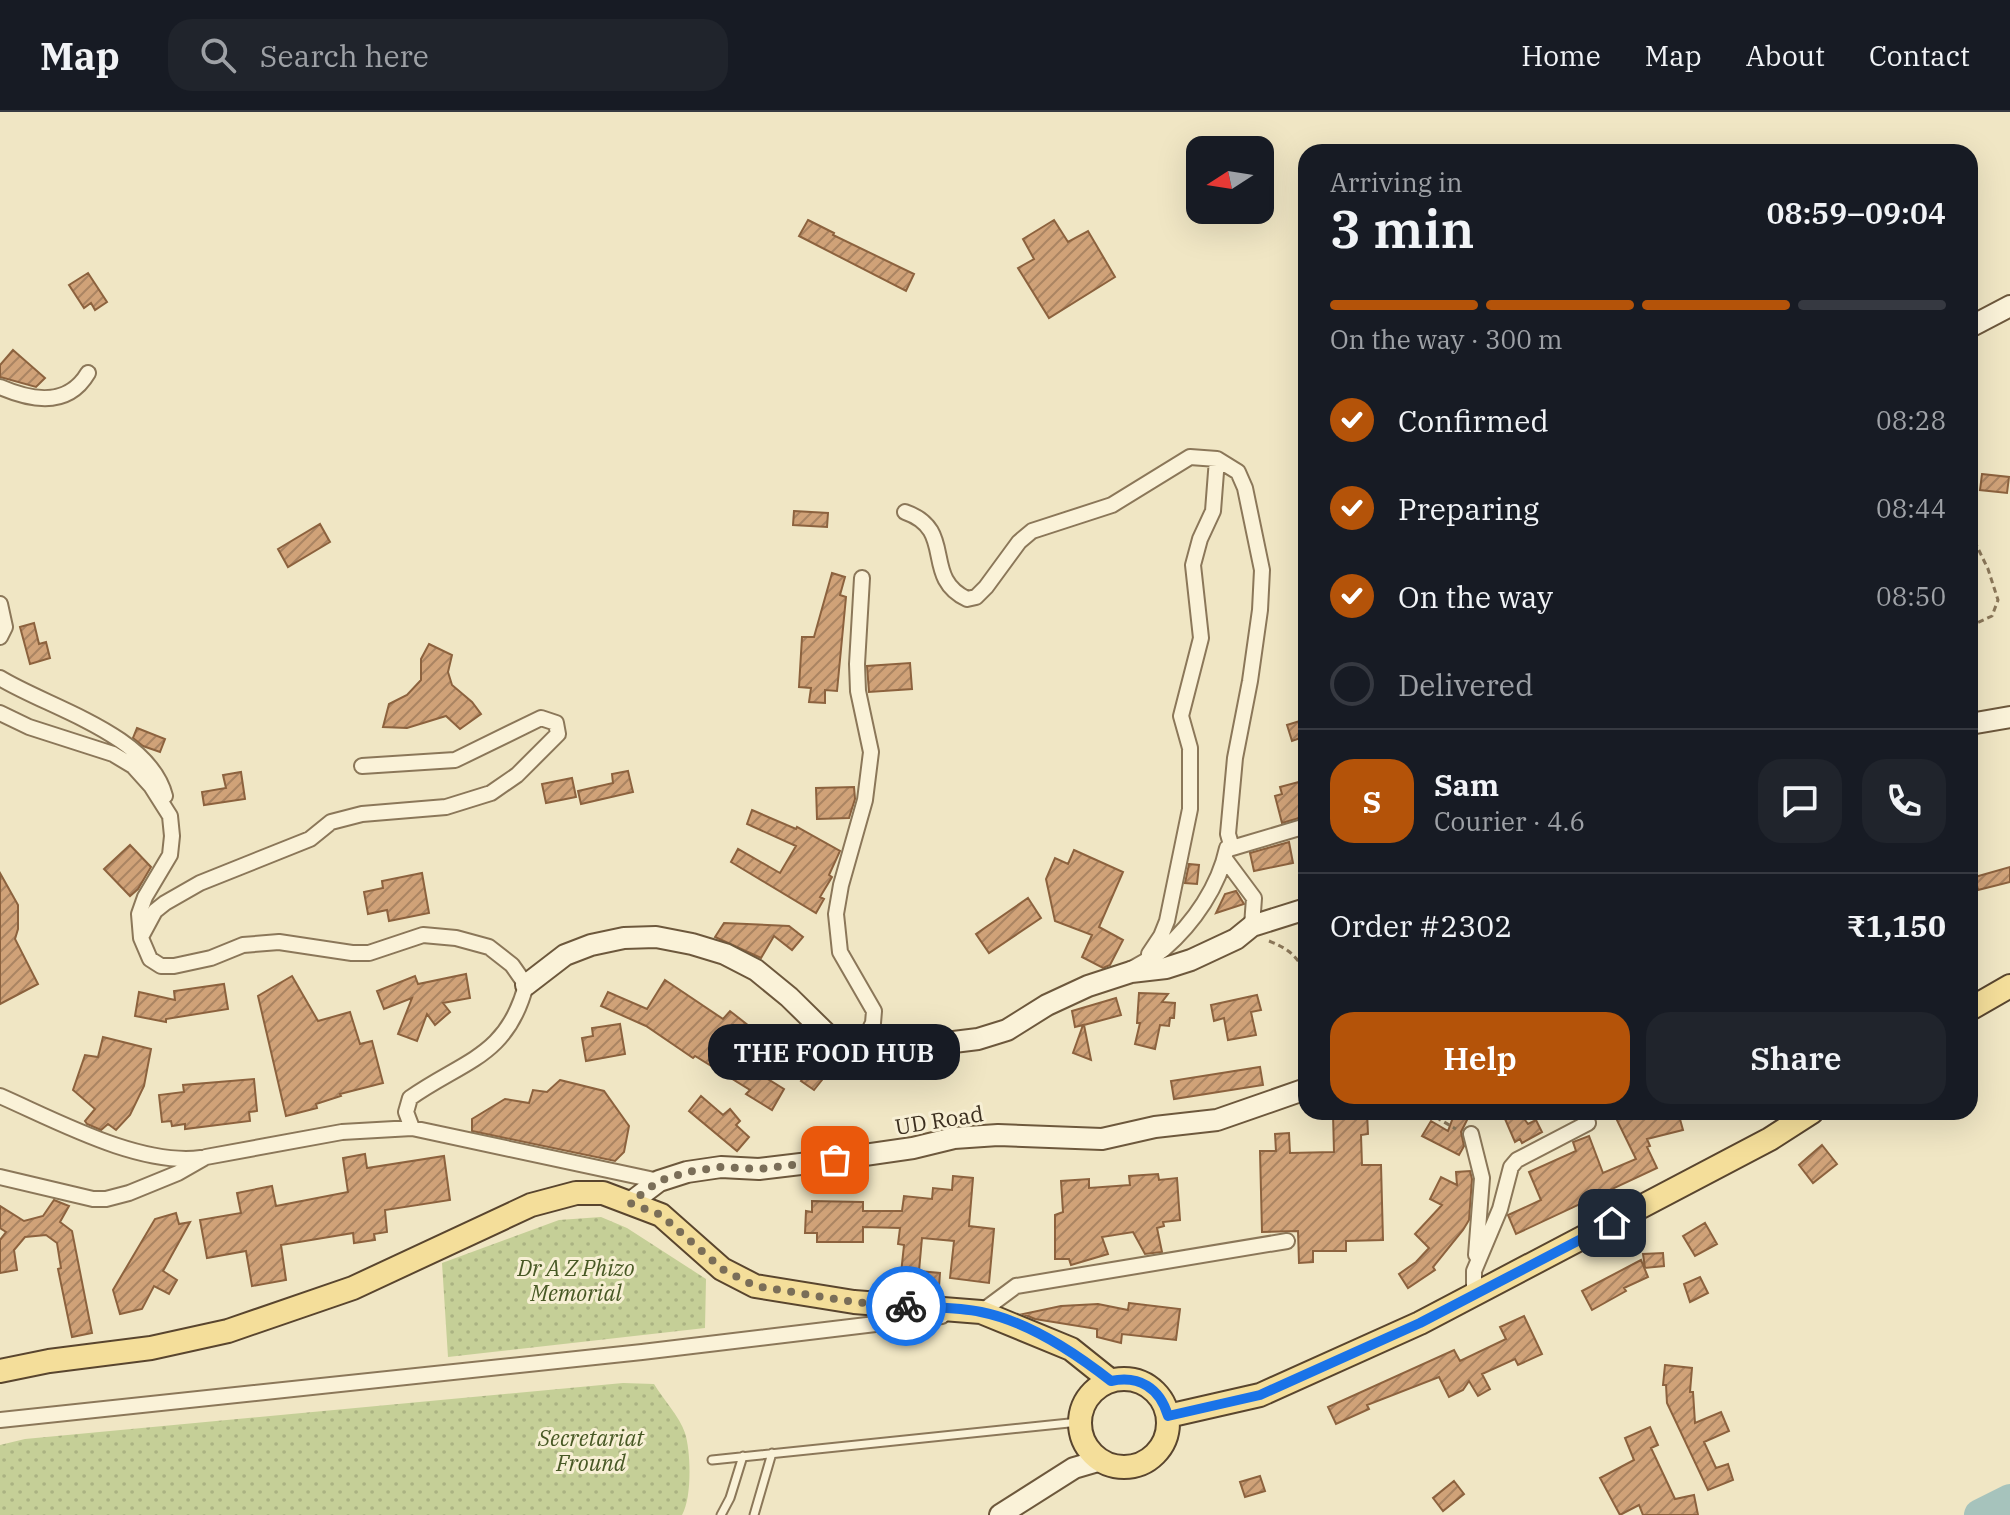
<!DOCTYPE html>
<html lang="en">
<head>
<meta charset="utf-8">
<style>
	body { margin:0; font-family:"IBM Plex Serif",serif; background:#20242c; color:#f1f3f6; height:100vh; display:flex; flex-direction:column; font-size:30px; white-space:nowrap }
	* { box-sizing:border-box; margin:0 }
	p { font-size:26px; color:#9ea1a6 }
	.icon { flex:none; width:44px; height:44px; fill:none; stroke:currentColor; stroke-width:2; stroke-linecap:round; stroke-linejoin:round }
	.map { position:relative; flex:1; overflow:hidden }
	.details { position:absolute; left:1298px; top:32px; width:680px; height:976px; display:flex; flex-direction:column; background:#171b24; border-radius:24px; box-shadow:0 8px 32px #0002 }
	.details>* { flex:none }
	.needle { width:52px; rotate:258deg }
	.controls { position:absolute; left:1186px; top:24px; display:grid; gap:16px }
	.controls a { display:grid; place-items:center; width:88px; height:88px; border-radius:16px; background:#171b24; box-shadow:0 8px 32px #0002; font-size:40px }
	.pin { position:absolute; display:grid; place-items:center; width:68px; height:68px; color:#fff; margin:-34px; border-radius:16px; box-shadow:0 4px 12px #0006 }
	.courier { position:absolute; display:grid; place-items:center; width:80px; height:80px; margin:-40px; border:6px solid #1a73e8; border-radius:50%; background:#fff; color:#222; box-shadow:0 2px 10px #0007 }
	.bubble { position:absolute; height:56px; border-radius:24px; background:#171b24; box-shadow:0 8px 32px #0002; font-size:26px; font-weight:600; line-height:56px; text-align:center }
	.headline em { font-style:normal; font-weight:600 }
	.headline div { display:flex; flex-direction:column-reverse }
	.headline { display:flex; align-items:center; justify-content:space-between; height:136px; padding:0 32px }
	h1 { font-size:52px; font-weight:600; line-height:60px }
	.bar { display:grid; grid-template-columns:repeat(4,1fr); gap:12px 8px; align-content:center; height:96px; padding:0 32px }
	.bar i { height:10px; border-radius:6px; background:#363941 }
	.bar .on { background:#b45309 }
	.bar p { grid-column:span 4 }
	.line { display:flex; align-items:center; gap:20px; padding:0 32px; border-top:2px solid #363941 }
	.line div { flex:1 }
	.round { display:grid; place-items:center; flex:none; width:84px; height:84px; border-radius:24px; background:#20242c }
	ol { padding:0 32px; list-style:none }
	li { display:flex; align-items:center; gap:24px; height:88px }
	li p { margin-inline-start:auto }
	li .icon { padding:8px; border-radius:50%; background:#b45309; color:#fff; stroke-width:4 }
	li:last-child { color:#9ea1a6 }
	li i { width:44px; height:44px; border:4px solid #363941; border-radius:50% }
	.action { display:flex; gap:16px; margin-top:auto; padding:16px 32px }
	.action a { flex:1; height:92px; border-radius:24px; background:#b45309; color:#fff; font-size:32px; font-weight:600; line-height:92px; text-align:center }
	.action a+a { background:#20242c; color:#f1f3f6 }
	header { display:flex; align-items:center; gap:48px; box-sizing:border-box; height:112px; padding:0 40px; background:#171b24; border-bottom:2px solid #363941 }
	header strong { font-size:38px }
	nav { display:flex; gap:44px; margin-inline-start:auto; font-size:28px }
	.search { width:560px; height:72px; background:#20242c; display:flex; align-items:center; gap:20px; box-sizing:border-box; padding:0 28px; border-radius:24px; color:#9ea1a6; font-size:30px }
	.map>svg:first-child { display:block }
	.park { fill:url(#park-dots) }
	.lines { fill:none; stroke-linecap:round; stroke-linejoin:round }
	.river { stroke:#a6c3bc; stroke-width:32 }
	.building { fill:url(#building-hatch); stroke:#8c623e; stroke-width:2 }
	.lane-casing { stroke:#8b7759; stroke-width:11 }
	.street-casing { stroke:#8b7759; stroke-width:18 }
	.secondary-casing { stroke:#6d583c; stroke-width:24 }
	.primary-casing { stroke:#59452e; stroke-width:26 }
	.path { stroke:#8b7759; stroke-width:3; stroke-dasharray:6 4; stroke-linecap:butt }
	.lane { stroke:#faf2d8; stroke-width:7 }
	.street { stroke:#faf2d8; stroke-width:14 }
	.secondary { stroke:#faf2d8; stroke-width:20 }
	.primary { stroke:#f4de9a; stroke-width:22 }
	.done { stroke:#7a6e58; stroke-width:8; stroke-dasharray:0 14.4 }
	.route { stroke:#1a73e8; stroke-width:10 }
	.labels { text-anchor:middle; stroke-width:6; stroke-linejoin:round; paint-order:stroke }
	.street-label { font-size:22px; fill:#3b2e1e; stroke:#f7efd4 }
	.park-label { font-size:22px; font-style:italic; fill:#475824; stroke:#f7efd4 }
</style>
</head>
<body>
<header>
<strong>Map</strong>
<div class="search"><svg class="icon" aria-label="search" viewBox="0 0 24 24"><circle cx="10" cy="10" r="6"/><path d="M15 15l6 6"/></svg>Search here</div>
<nav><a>Home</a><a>Map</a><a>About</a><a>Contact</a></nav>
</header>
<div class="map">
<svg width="2010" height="1403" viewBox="0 0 2010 1403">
	<defs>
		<pattern id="park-dots" width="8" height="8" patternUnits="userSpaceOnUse" patternTransform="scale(2)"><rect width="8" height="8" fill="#c5cf97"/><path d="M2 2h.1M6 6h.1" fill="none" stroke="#aab282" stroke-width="1.8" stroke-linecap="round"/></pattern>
		<pattern id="building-hatch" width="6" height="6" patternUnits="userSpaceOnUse" patternTransform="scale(2)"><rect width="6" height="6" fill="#d0a278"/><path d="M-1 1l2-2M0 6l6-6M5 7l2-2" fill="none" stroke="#aa8462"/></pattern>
	</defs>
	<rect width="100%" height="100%" fill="#f0e6c4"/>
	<!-- park -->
	<path class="park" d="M601,1105L627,1116L706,1167L705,1216L448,1245L442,1151L559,1108Z
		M623,1271L654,1272C663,1287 680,1305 685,1321C691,1340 692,1386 682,1403H0V1333L25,1327Z"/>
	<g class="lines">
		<!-- river -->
		<path class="river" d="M1980,1403L2010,1388"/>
	</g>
	<!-- building -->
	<path class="building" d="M808,108L834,121L833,123L914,162L906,179L799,124Z
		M1054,108L1068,130L1088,119L1115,165L1049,206L1018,156L1034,147L1023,127Z
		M88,161L107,190L95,198L91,191L84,196L69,173Z
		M13,238L45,266L36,275L0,265V253Z
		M1982,362L2009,365L2007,381L1980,378Z
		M794,399L828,401L827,415L793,413Z
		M320,412L330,430L288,455L278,437Z
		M832,461L845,465L840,483L846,485L837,579L825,578V591L809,590L811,576L799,575L802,525H814Z
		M34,511L39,532L46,530L50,546L30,552L20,515Z
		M429,532L452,543L448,560L452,573L472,590L481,602L460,617L446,604L407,616L383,615L389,592L407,583L421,568V547Z
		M910,551L912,577L869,580L867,554Z
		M1306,607V624L1292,629L1287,613Z
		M137,616L165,627L160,640L143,634L133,626Z
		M628,659L633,680L581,692L578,679L613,671L612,662Z
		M241,660L245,687L204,693L202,680L226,676L223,663Z
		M572,666L576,685L546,691L542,672Z
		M1306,668V704L1282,711L1275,684L1282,682L1280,675Z
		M854,675L855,687L849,706L817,707L816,676Z
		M752,698L796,717L797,715L840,739L829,763L832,765L820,785L824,787L816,801L731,750L738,737L780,761L796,734L747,712Z
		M1289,730L1293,751L1254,759L1250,741Z
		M130,733L151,755L138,777L130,784L104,757Z
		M1074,738L1123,760L1099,815L1123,828L1110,853L1103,856L1082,845L1092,823L1055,809L1046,767L1055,746L1068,752Z
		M1189,752L1199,753L1197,772L1185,771Z
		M2010,755V770L1978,778L1975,765Z
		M0,761L18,793V817L15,827L38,872L0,892Z
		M422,761L429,801L389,809L387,798L368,802L364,780L383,776L382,769Z
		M1236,779L1244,792L1216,801L1225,782Z
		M1028,786L1041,806L989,841L976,822Z
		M724,811L789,814L803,825L792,838L774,824L761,846L715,825Z
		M466,862L470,886L443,891L450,900L435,913L427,902L417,929L398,922L412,886L384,897L377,879L415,864L418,872Z
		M292,864L318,909L350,900L360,932L372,929L383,971L340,982L341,984L316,992L317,996L286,1004L258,884Z
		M665,868L723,907L730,899L754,918L732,945L784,977L772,998L746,982L750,978L695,944L693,946L646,914L601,894L608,880L647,897Z
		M224,872L228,897L166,907V910L135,904L139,880L175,888L174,879Z
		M1139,881L1168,882L1162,890L1175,891L1174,906H1170L1169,914L1160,913L1155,937L1135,932L1140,911H1137Z
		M1257,883L1261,898L1251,900L1256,923L1228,928L1224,906L1214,909L1211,893Z
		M1116,886L1121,903L1084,913L1091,948L1073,941L1083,913L1075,915L1072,899Z
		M620,912L625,942L586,949L582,926L593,924L592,916Z
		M103,925L151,937L144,974L130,1003L116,1018L108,1012L101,1018L87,1012L85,1009L95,997L73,978L85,943L98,945Z
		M1260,955L1263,973L1174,987L1171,969Z
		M809,958L822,968L814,978L801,969Z
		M254,967L257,999L249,1000L250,1009L185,1017V1012L172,1014L171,1009L162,1010L159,983L184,980L183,973Z
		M560,968L604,979L629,1014L624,1040L615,1049L472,1019V1007L505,987L529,991L533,978L547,980Z
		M701,984L723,1003L730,997L740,1009L736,1013L749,1025L737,1039L689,999Z
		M1367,1000L1368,1022L1361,1023L1362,1053H1381L1383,1128L1346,1129V1139H1313V1150L1299,1151L1298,1119L1262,1120L1260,1039H1276L1275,1022L1289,1021L1290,1041L1334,1040L1333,1002Z
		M1455,1000H1471L1461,1020L1464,1034L1459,1043L1422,1024L1431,1009L1448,1019Z
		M1502,1000H1519L1528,1012L1536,1008L1542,1020L1522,1031L1520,1027L1515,1030Z
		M1613,1000H1678L1683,1018L1647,1027L1650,1034L1647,1035L1657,1056L1516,1122L1508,1103L1541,1088L1529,1060L1576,1039L1573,1030L1589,1024L1603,1061L1636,1047Z
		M1822,1033L1837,1052L1813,1071L1799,1053Z
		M365,1042L367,1056L444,1044L450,1088L385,1098L387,1120L374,1122L375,1128L354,1131L353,1121L281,1133L286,1168L252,1174L246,1139L207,1146L200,1108L241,1101L237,1081L272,1074L276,1094L348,1080L343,1046Z
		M1470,1059L1472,1067L1469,1108L1463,1118L1433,1155L1435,1158L1408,1176L1399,1162L1416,1150L1429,1136L1415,1122L1442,1093L1430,1087L1441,1065L1457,1073L1456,1060Z
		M1158,1062L1159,1068L1177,1066L1180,1108L1163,1110L1164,1114L1157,1116L1162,1140L1145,1142L1133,1120L1102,1125L1108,1142L1071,1153L1069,1147H1055V1103L1063,1100L1061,1069L1089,1067V1076L1130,1073L1129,1064Z
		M953,1064L973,1066L969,1114L994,1117L989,1171L950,1166L954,1129L922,1126L919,1159L940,1161L939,1175L900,1171L904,1133L898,1132L900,1116L863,1115V1130H817V1121H805L806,1099L812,1100V1089L863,1090V1099H902L904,1084L932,1087L933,1076L952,1078Z
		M54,1088L69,1094L60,1110L72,1119L92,1221L72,1225L58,1157L61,1156L57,1131L46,1123L25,1125L14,1138L17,1158L0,1161V1128L6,1120L0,1116V1094L24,1109L43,1104Z
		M176,1101L179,1112L190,1110L163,1159L177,1168L169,1182L154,1174L142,1197L120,1202L113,1178L155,1107Z
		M1705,1111L1717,1132L1695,1144L1683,1124Z
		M1663,1141L1664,1154L1645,1156L1643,1142Z
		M1641,1148L1648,1165L1624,1176L1626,1179L1592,1198L1582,1179Z
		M1700,1165L1708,1181L1690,1190L1684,1172Z
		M1129,1191L1180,1197L1176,1228L1122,1222L1121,1231L1097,1225V1217L1035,1207L1023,1202L1061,1194L1098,1192L1128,1198Z
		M1524,1204L1542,1242L1518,1253L1515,1247L1482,1262L1490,1277L1478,1284L1469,1269L1463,1278L1449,1285L1439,1265L1367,1293L1369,1297L1336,1312L1328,1295L1454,1238L1460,1249L1506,1227L1500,1215Z
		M1665,1253L1692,1256L1690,1280H1693L1695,1311L1721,1300L1729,1319L1704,1330L1716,1356L1728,1352L1733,1368L1708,1378L1667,1291L1666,1273H1663Z
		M1650,1315L1658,1333L1651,1336L1675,1387L1694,1383L1698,1403H1643L1639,1393L1620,1403L1600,1366L1634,1348L1625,1326Z
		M1260,1364L1265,1379L1245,1385L1240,1370Z
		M1454,1369L1464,1382L1443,1399L1433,1386Z"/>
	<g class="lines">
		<!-- lane casing -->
		<g class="lane-casing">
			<path id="lane" d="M712,1348L1079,1310
				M721,1403L730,1386L743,1344
				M754,1403L772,1341"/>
		</g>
		<!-- street casing -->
		<g class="street-casing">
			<path id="street" d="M0,275C32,289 68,295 88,261
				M905,400C957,418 921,465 967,487L976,485L986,475L1019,430L1032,419L1112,393L1190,345L1217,347L1238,360L1245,376L1262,458L1260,498L1250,569L1235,646L1228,722L1232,736H1227C1219,774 1194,811 1164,837C1154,845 1142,851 1131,857
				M0,492L5,515L0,525
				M0,566C49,596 149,622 165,684
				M0,601L29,615L113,642L133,654L151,674L170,704L172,724L170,743L145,785L139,802L141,826L150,847L161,854H174L211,846L243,833L279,830L352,841H369L423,823L456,826L489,835L512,853L526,873C507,945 464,948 410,986L406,1000L412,1016
				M1232,736L1306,714
				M1225,747L1254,786L1252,814
				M141,825L155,799L165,791L200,771L310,727L331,710L362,702L446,695L491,681L517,663L558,622L556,611L541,606L455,648L362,654
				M1149,842L1161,824L1167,809L1190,697V636L1181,604L1201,526L1193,453L1200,427L1213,399L1217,347
				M828,925L846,927L868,921L873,911L874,899L840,840L836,802L841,773L865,688L871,640L858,579L857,552L862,466
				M0,984C57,1009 139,1054 201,1046
				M1471,1022L1482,1066L1476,1143
				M0,1065L93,1087H106L129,1081L178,1061L206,1045L342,1020L412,1016L659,1069
				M1474,1183V1159L1500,1097L1511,1055L1517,1048L1588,1011
				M974,1201L981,1200L1016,1174L1287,1129
				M0,1308L642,1240L942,1204"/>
		</g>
		<!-- secondary casing -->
		<g class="secondary-casing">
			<path id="secondary" d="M1970,215L2010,194
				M1970,612L2010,605
				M526,873L565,843L591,833L624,826L656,825L692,832L725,842L756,858L789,885L842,937L864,947L905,936L978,927L1007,918L1047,893L1088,874L1131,860L1166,856L1191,848L1236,827L1252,814L1306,797
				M630,1091L659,1069L687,1060L721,1055L759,1057L809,1051L913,1036L954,1026L998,1023L1102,1027L1155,1015L1217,1008L1306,977
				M1000,1403L1074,1356L1098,1349"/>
		</g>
		<!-- primary casing -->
		<g class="primary-casing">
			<path id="primary" d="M1970,897L2010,874
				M0,1259L49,1249L151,1236L228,1219L353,1176L531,1093L576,1081H603L661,1103L722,1157L755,1174L854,1190L981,1200L1071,1237L1111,1269
				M1080 1311a44 44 0 1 1 88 0a44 44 0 1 1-88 0Z
				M1168,1304L1260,1283L1420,1211L1770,1027L1812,1000"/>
		</g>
		<!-- path -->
		<path class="path" d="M1970,420L1988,457L1998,488L1992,504L1970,514
			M1269,829C1287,836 1298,844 1306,863
			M1427,1000L1456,1017"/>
		<!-- lane -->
		<use href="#lane" class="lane"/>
		<!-- street -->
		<use href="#street" class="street"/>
		<!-- secondary -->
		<use href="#secondary" class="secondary"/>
		<!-- primary -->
		<use href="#primary" class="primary"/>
	</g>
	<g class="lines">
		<!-- done -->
		<path class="done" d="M835,1048L759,1057L721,1055L687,1060L659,1069L630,1091L661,1103L722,1157L755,1174L854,1190L906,1194"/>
		<!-- route -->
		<path class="route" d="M906,1194C931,1196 957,1195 981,1200C1027,1209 1074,1240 1111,1269C1139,1263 1160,1276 1168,1304L1260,1283L1420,1211L1612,1111"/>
	</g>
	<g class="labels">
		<!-- street labels -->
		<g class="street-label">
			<text transform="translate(939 1008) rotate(-9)" y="8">UD Road</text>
		</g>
		<!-- park labels -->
		<g class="park-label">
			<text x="576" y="1164">Dr A Z Phizo<tspan x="576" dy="25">Memorial</tspan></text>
			<text x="591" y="1334">Secretariat<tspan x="591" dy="25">Fround</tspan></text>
		</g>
	</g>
</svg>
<div class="controls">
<a><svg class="needle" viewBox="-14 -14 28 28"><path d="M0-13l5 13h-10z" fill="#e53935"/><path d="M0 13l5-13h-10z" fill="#9ea1a6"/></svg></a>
</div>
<div class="pin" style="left:835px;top:1048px;background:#ea580c"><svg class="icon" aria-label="bag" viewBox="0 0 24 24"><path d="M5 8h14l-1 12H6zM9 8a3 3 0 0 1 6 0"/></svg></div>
<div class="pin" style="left:1612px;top:1111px;background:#1f2937"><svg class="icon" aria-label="home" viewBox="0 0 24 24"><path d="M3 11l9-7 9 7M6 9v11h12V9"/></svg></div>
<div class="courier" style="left:906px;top:1194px"><svg class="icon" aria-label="bike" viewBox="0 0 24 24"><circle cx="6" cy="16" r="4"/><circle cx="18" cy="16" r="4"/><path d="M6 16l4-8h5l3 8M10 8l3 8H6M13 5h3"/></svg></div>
<div class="bubble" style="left:708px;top:912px;width:252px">THE FOOD HUB</div>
<section class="details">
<div class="headline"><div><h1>3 min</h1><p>Arriving in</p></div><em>08:59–09:04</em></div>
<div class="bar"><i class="on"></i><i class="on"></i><i class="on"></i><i></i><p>On the way · 300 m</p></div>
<ol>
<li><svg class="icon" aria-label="check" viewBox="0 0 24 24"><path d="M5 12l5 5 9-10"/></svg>Confirmed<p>08:28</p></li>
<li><svg class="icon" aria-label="check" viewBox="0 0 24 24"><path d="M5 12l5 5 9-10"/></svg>Preparing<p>08:44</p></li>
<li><svg class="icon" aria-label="check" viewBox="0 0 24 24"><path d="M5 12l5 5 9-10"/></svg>On the way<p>08:50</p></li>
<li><i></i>Delivered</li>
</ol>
<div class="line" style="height:144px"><b class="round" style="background:#b45309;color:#fff">S</b><div><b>Sam</b><p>Courier · 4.6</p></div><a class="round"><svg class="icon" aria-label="chat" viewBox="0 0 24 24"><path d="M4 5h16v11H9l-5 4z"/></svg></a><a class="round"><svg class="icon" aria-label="phone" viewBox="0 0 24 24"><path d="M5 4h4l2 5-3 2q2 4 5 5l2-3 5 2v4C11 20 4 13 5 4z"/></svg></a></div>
<div class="line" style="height:104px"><div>Order #2302</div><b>₹1,150</b></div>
<div class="action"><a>Help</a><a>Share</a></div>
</section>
</div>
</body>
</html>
